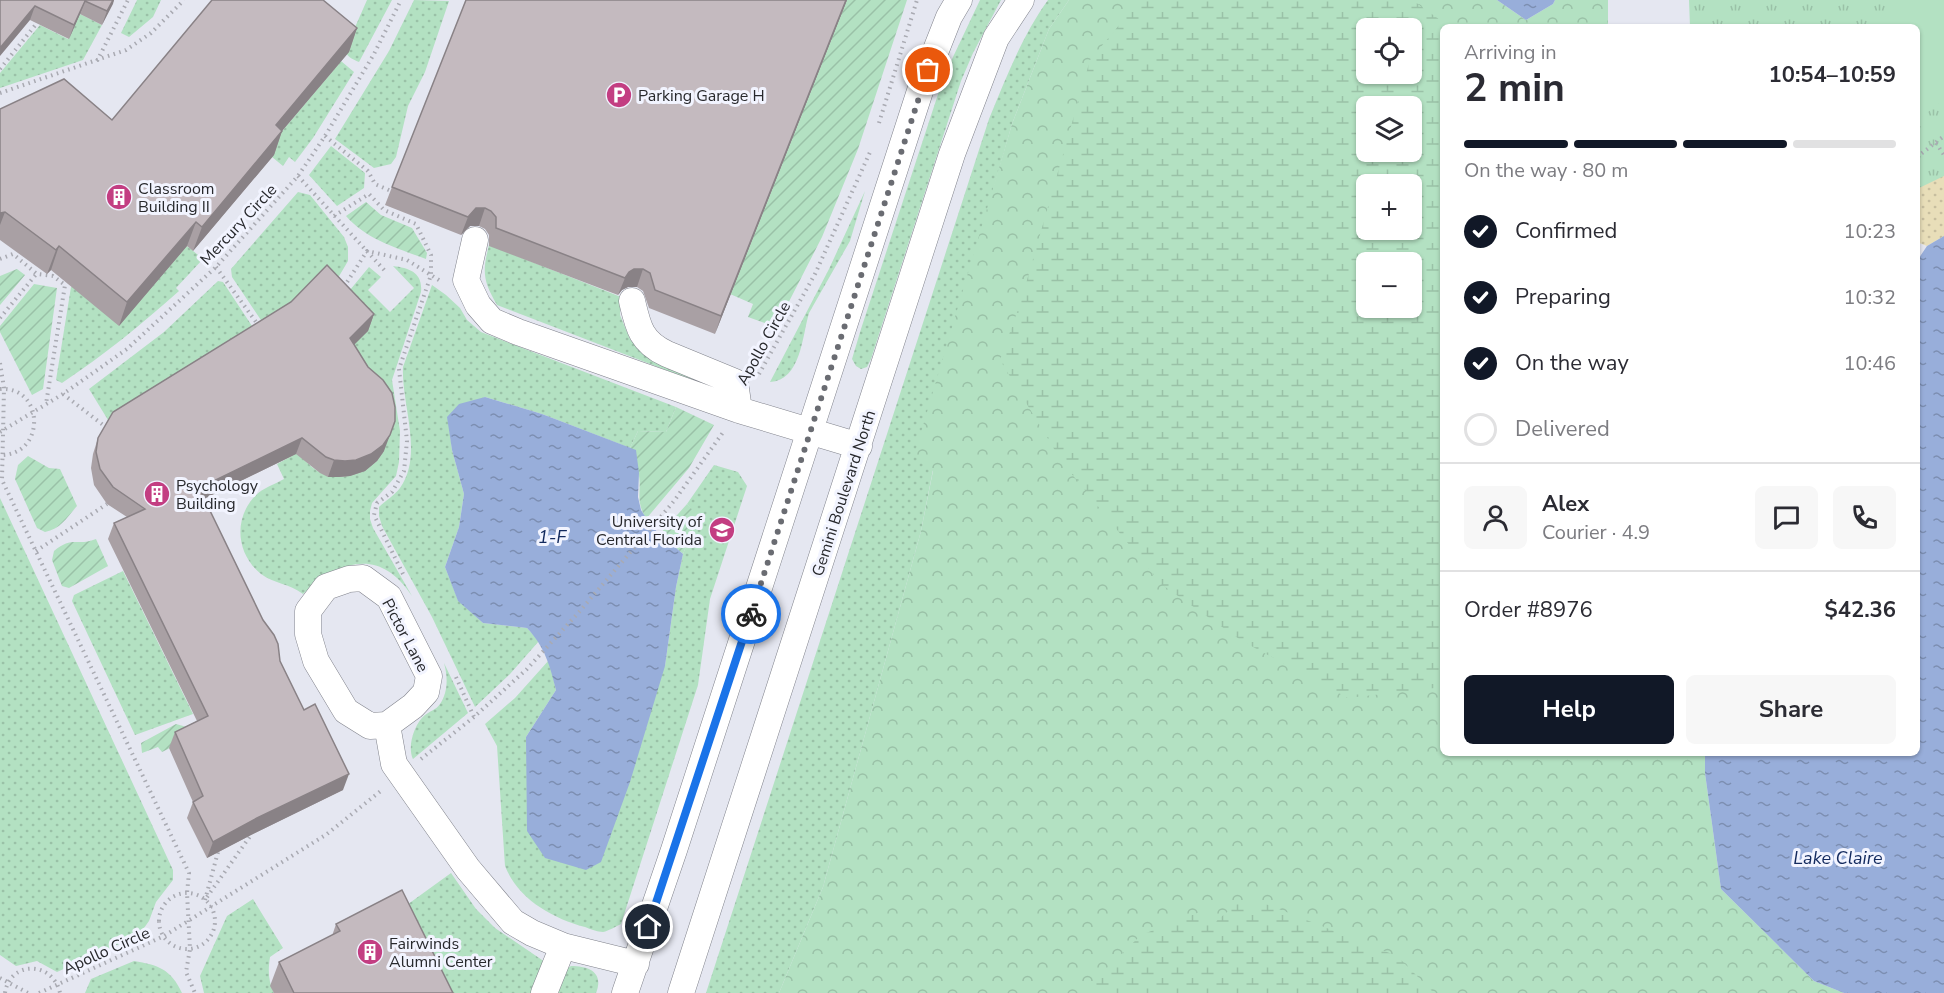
<!DOCTYPE html>
<html lang="en">
<head>
<meta charset="utf-8">
<style>
	body { margin:0; font-family:"Nunito Sans",sans-serif; background:#f7f7f7; color:#2b2b33; height:100vh; display:flex; flex-direction:column; font-size:22px; white-space:nowrap }
	* { box-sizing:border-box; margin:0 }
	p { font-size:20px; color:#7c7c81 }
	.icon { flex:none; width:33px; height:33px; fill:none; stroke:currentColor; stroke-width:2; stroke-linecap:round; stroke-linejoin:round }
	.map { position:relative; flex:1; overflow:hidden }
	.details { position:absolute; left:1440px; top:24px; width:480px; height:732px; display:flex; flex-direction:column; background:#fff; border-radius:9px; box-shadow:0 2px 4px #0004 }
	.details>* { flex:none }
	.buttons { position:absolute; left:1356px; top:18px; display:grid; gap:12px }
	.buttons a { display:grid; place-items:center; width:66px; height:66px; border-radius:9px; background:#fff; box-shadow:0 2px 4px #0004; font-size:30px }
	.pin { position:absolute; display:grid; place-items:center; width:51px; height:51px; color:#fff; margin:-26px; border:3px solid #fff; border-radius:50%; box-shadow:0 2px 6px #0007 }
	.courier { position:absolute; display:grid; place-items:center; width:60px; height:60px; margin:-30px; border:4px solid #1a73e8; border-radius:50%; background:#fff; color:#222; box-shadow:0 2px 8px #0007 }
	.headline em { font-style:normal; font-weight:700 }
	.headline div { display:flex; flex-direction:column-reverse }
	.headline { display:flex; align-items:center; justify-content:space-between; height:102px; padding:0 24px }
	h1 { font-size:39px; font-weight:700; line-height:45px }
	.bar { display:grid; grid-template-columns:repeat(4,1fr); gap:9px 6px; align-content:center; height:72px; padding:0 24px }
	.bar i { height:8px; border-radius:4px; background:#e1e1e2 }
	.bar .on { background:#111827 }
	.bar p { grid-column:span 4 }
	.line { display:flex; align-items:center; gap:15px; padding:0 24px; border-top:2px solid #e1e1e2 }
	.line div { flex:1 }
	.round { display:grid; place-items:center; flex:none; width:63px; height:63px; border-radius:9px; background:#f7f7f7 }
	ol { padding:0 24px; list-style:none }
	li { display:flex; align-items:center; gap:18px; height:66px }
	li p { margin-inline-start:auto }
	li .icon { padding:6px; border-radius:50%; background:#111827; color:#fff; stroke-width:4 }
	li:last-child { color:#7c7c81 }
	li i { width:33px; height:33px; border:3px solid #e1e1e2; border-radius:50% }
	.action { display:flex; gap:12px; margin-top:auto; padding:12px 24px }
	.action a { flex:1; height:69px; border-radius:9px; background:#111827; color:#fff; font-size:24px; font-weight:700; line-height:69px; text-align:center }
	.action a+a { background:#f7f7f7; color:#2b2b33 }
	.map>svg:first-child { display:block }
	.grass { fill:url(#grass-dots) }
	.forest { fill:url(#forest-crowns); fill-rule:evenodd }
	.wetland { fill:url(#wetland-marsh); fill-rule:evenodd }
	.sand { fill:url(#sand-dots) }
	.park { fill:url(#park-tufts) }
	.garden { fill:url(#garden-furrows) }
	.pitch { fill:#b3e1c2 }
	.water { fill:url(#water-ripples) }
	.lines { fill:none; stroke-linecap:round; stroke-linejoin:round }
	.minor-casing { stroke:#81838c; stroke-width:27 }
	.path { stroke:#a9aab2; stroke-width:4; stroke-dasharray:1.5 4.5; stroke-linecap:butt }
	.minor { stroke:#fff; stroke-width:26 }
	.wall { fill:#a9a0a4 }
	.shaded-wall { fill:#898286 }
	.building { fill:#c4babf; stroke:#898286; stroke-width:1.5 }
	.done { stroke:#6a6c72; stroke-width:6; stroke-dasharray:0 10.8 }
	.route { stroke:#1a73e8; stroke-width:8 }
	.labels { text-anchor:middle; stroke-width:6; stroke-linejoin:round; paint-order:stroke }
	.poi-label { font-size:16px; fill:#28292d; stroke:#f2f4ff; text-anchor:start }
	.street-label { font-size:16px; fill:#28292d; stroke:#f2f4ff }
	.water-label { font-size:18px; font-style:italic; fill:#132a5e; stroke:#f2f4ff }
</style>
</head>
<body>
<div class="map">
<svg width="1944" height="993" viewBox="0 0 1944 993">
	<defs>
		<pattern id="grass-dots" width="8" height="8" patternUnits="userSpaceOnUse" patternTransform="scale(1.5)"><rect width="8" height="8" fill="#b3e1c2"/><path d="M2 2h.1M6 6h.1" fill="none" stroke="#9ac1a7" stroke-width="1.8" stroke-linecap="round"/></pattern>
		<pattern id="forest-crowns" width="20" height="18" patternUnits="userSpaceOnUse" patternTransform="scale(1.5)"><rect width="20" height="18" fill="#b3e1c2"/><path d="M2 6a3 3 0 1 1 6 0M12 15a3 3 0 1 1 6 0" fill="none" stroke="#9ac1a7"/></pattern>
		<pattern id="wetland-marsh" width="20" height="14" patternUnits="userSpaceOnUse" patternTransform="scale(1.5)"><rect width="20" height="14" fill="#b3e1c2"/><path d="M1 5h8M5 5V1M11 12h8M15 12V8" fill="none" stroke="#9ac1a7"/></pattern>
		<pattern id="sand-dots" width="8" height="8" patternUnits="userSpaceOnUse" patternTransform="scale(1.5)"><rect width="8" height="8" fill="#e8deb9"/><path d="M2 2h.1M6 6h.1" fill="none" stroke="#c7be9f" stroke-width="1.8" stroke-linecap="round"/></pattern>
		<pattern id="park-tufts" width="24" height="20" patternUnits="userSpaceOnUse" patternTransform="scale(1.5)"><rect width="24" height="20" fill="#b3e1c2"/><path d="M3 7l-1-3M5 7V3M7 7l1-3M15 17l-1-3M17 17v-4M19 17l1-3" fill="none" stroke="#9ac1a7"/></pattern>
		<pattern id="garden-furrows" width="10" height="10" patternUnits="userSpaceOnUse" patternTransform="scale(1.5)"><rect width="10" height="10" fill="#b3e1c2"/><path d="M-1 1l2-2M0 10L10 0M9 11l2-2" fill="none" stroke="#9ac1a7"/></pattern>
		<pattern id="water-ripples" width="26" height="14" patternUnits="userSpaceOnUse" patternTransform="scale(1.5)"><rect width="26" height="14" fill="#98aeda"/><path d="M2 4q2-2 4 0t4 0M15 11q2-2 4 0t4 0" fill="none" stroke="#7c8eb1"/></pattern>
	</defs>
	<rect width="100%" height="100%" fill="#e5e7f1"/>
	<!-- grass -->
	<path class="grass" d="M137,0H161L153,17L129,37L121,33Z
		M367,0H392L359,62C352,59 347,57 345,50Z
		M414,0L449,1L425,72L408,106L396,157L391,164L374,168L335,139L389,51Z
		M980,0H1001L973,53L961,81L871,359L867,367L861,369L856,366L852,359L861,329L944,76Z
		M1048,0H1069L1049,29L1012,124L976,250L921,531L823,887L779,993H706L989,119C1006,78 1022,36 1048,0Z
		M80,14L102,25L83,60L0,88V73L40,25L68,39Z
		M341,61L354,72L313,138L295,162L289,157L283,166L272,157L273,155L267,149Z
		M331,146L365,173L364,188L337,206L309,175Z
		M865,191L850,241L809,313C802,337 801,380 770,382L829,269Z
		M298,192L310,195L344,237L348,247V261L338,278L265,326L232,277L231,269Z
		M489,245L621,297L620,315L630,339L645,353L725,390L702,384L497,305C483,281 482,272 489,245Z
		M187,246L203,259L176,288L179,291C142,324 104,355 62,383L56,380L71,287Z
		M393,266C410,268 423,273 421,292L392,380L400,431L399,462L396,476L372,503L370,511V519L373,528L412,596C379,546 340,561 303,594C289,583 274,584 261,574C236,554 233,518 256,495C263,488 275,484 284,479L277,464L299,452C320,484 349,483 377,461L367,387L340,302L369,267L381,277L368,290L390,312L414,288Z
		M218,281L223,282L252,326L108,420L89,389L164,332Z
		M432,285L446,295L460,308L467,320L481,332L676,407L666,432L638,431L630,448L542,414L485,397L448,417L452,450L464,494L459,527L445,567L458,600L483,623L527,628L539,641L510,674L475,707L432,617L382,526L379,516V507C385,501 395,495 400,488C424,455 401,403 403,367Z
		M714,465L738,472L747,486L710,599L698,685L621,924C616,926 609,931 603,932C598,932 590,929 585,927C552,918 518,899 505,866L497,746L485,724L515,698L549,660L556,690L526,737L665,666L676,587L683,554L698,517L687,504Z
		M0,498L173,870V880L156,902L149,921L139,935L57,972L37,961L16,966L0,955Z
		M123,571L193,714L135,735L72,601L74,595Z
		M444,663L468,713L413,759C407,747 414,724 425,715C430,711 436,710 440,704C448,692 448,677 444,663Z
		M451,873L476,909L495,928L545,962L537,993H432L393,915Z
		M253,899L283,948L270,957C268,970 268,981 274,993H204L200,976L227,916Z
		M134,961C158,965 171,969 182,993H85L91,979Z
		M571,966C590,966 604,973 596,993H555L563,971Z"/>
	<!-- forest -->
	<path class="forest" d="M1069,0H1497L1526,20L1553,4L1555,0H1608V27H1443V753H1705V773L1721,889L1814,981L1844,993H779L823,887L921,531L933,471L914,456L1012,124L1049,29ZM1366,28H1412V74H1366ZM1366,106H1412V152H1366ZM1366,184H1412V230H1366ZM1366,262H1412V308H1366Z"/>
	<!-- wetland -->
	<path class="wetland" d="M1140,0H1412L1450,27H1443V687L1348,698L1242,641L1161,584L1062,462L1000,360L1021,301L1090,60ZM1366,28H1412V74H1366ZM1366,106H1412V152H1366ZM1366,184H1412V230H1366ZM1366,262H1412V308H1366Z
		M1239,902L1266,904L1397,956L1434,993H1089L1103,972L1141,935L1200,912L1214,923Z"/>
	<!-- sand -->
	<path class="sand" d="M1944,167V236L1927,246L1917,242V186Z"/>
	<!-- park -->
	<path class="park" d="M1689,0H1944V176L1917,189V27H1690Z"/>
	<!-- garden -->
	<path class="garden" d="M846,0H907L858,149L822,237L776,327L748,317L753,304L730,294Z
		M366,202L381,215L412,228L427,253L426,259C397,248 367,240 346,216Z
		M17,269L25,275L0,305V276Z
		M34,284L57,288L43,389L32,395L0,332V326Z
		M676,407L714,425L689,468L646,519C634,498 643,490 638,471C636,463 632,455 630,448L638,431L666,432Z
		M28,456L49,468L60,469L77,506C67,517 61,529 45,532L37,528L15,479L18,465Z
		M687,504L698,516L683,554L660,534Z
		M96,539L108,566L69,588L62,586L52,560L54,551C73,535 77,547 96,539Z
		M176,724L194,729L196,735L162,752L158,747L142,753L141,743Z"/>
	<!-- pitch -->
	<path class="pitch" d="M1908,0H1944V99L1917,121V27H1875Z"/>
	<!-- water -->
	<path class="water" d="M1497,0H1555L1553,4L1526,20Z
		M1944,236V993H1844L1814,981L1721,889L1705,773V753H1917V261L1927,246Z
		M485,397L542,414L636,450L639,473L638,497L641,510L652,527L683,554L676,587L665,666L630,782L601,862L586,870L545,858L527,831L526,737L556,690C550,666 545,647 527,628L483,623L458,601L445,567L459,527L464,494L452,450L447,417L459,404Z"/>
	<g class="lines">
		<!-- minor casing -->
		<g class="minor-casing">
			<path id="minor" d="M475,240L466,280L478,305L492,321L518,332L739,410L859,446
				M632,301C638,327 641,342 667,354L735,382L739,410
				M363,578L389,597L429,676L426,692L413,706L387,725L370,726L346,711L316,661L308,634V611L326,587L349,579Z
				M387,725L394,764L468,869L513,922L532,933L563,946L636,964
				M544,993L563,946
				M625,993L674,850L921,88L949,17L959,0
				M681,993L952,154L996,38L1021,0"/>
		</g>
		<!-- path -->
		<path class="path" d="M97,61L128,0
			M0,69L37,23
			M0,93L126,50L151,33L184,0
			M879,123L917,0
			M325,136L368,171L375,184L391,191
			M1936,143L1944,155
			M1917,157L1944,136
			M298,176L386,272
			M334,216L369,194L384,210L416,224L431,255V275L399,369L407,441L404,471L392,492L377,503L374,515L403,574
			M0,259L13,254L37,274L53,276L65,285L46,404
			M216,267L259,326
			M344,287L367,251L407,260L442,282
			M0,318L38,272
			M0,363L4,388L2,480L189,873L187,893L190,949L186,972L195,993
			M759,374L815,274L871,150
			M0,389C45,386 46,456 0,455
			M63,394L107,428
			M0,432L63,394L127,349L216,267L298,176L325,136L374,54L401,0
			M36,551L107,504
			M456,677L474,717
			M421,759L474,717L527,669L579,612L652,527L674,501L724,431
			M159 921a28 28 0 1 1 56 0a28 28 0 1 1-56 0Z
			M207,897L251,835
			M205,900L218,852L221,850
			M0,978L28,993
			M5,993C10,960 53,961 60,993
			M39,993L164,936L327,834L382,790"/>
		<!-- minor -->
		<use href="#minor" class="minor"/>
	</g>
	<!-- wall -->
	<path class="wall" d="M0,0H114L102,25L80,14L69,39L30,20Z
		M847,0L715,334L649,308L643,291L637,287H628L622,290L618,295L489,246V235L485,229L479,226H470L461,235L385,205L392,187Z
		M357,28L349,52L282,131L274,155L193,251L187,246L119,326L51,270L47,274L0,240V109L112,120Z
		M374,314L368,331L354,344L384,451L377,461L365,471L350,476L339,477H328L320,473L296,454L204,499L280,661L343,790L251,835L207,858L187,818L193,802L169,748L175,732L197,721L108,539L114,523L127,517L107,504L94,485L91,468L93,454L98,438Z
		M336,924L453,993H274L270,986L279,962L332,936Z"/>
	<!-- shaded-wall -->
	<path class="shaded-wall" d="M113,0H114L113,4L102,25L107,11Z
		M846,0H847L715,334L721,316Z
		M85,1L80,14L69,39L74,25Z
		M35,6L30,20L0,56V48Z
		M357,28L349,52L282,131L274,155L193,251L202,227L276,125Z
		M476,208H485L479,226H470L461,235L468,217Z
		M5,212L0,225V213Z
		M196,222L187,246L119,326L127,302Z
		M59,246L51,270L47,274L56,250Z
		M634,269H643L637,287H628L622,290L618,295L625,278L629,272Z
		M374,314L368,331L345,354L350,338Z
		M390,435L384,451L377,461L365,471L350,476L339,477H328L334,460Z
		M302,438L296,454L193,504L199,488Z
		M349,774L343,790L251,835L207,858L213,842L257,818Z"/>
	<!-- building -->
	<path class="building" d="M0,0H113L107,11L85,1L74,25L35,6L0,48Z
		M212,0H323L357,28L276,125L282,131L202,227L196,222L127,302L59,246L56,250L5,212L0,213V109L64,79L112,120Z
		M466,0H846L721,316L655,290L650,273L643,269H634L629,272L625,278L496,228V217L491,211L485,208H476L468,217L392,187Z
		M327,265L374,314L350,338L368,367L383,380L392,393L395,407V421L390,435L383,445L371,454L356,460L345,461L334,460L326,457L302,438L199,488L263,620L274,635L278,644L280,661L304,710L315,704L349,774L257,818L213,842L193,802L203,796L175,732L208,716L114,523L145,509L113,487L100,469L96,452L98,438L113,412L291,302Z
		M402,890L453,993H294L279,962L340,931L336,924Z"/>
	<g class="lines">
		<!-- done -->
		<path class="done" d="M751,614L928,70"/>
		<!-- route -->
		<path class="route" d="M648,927L751,614"/>
	</g>
	<!-- icons -->
	<defs>
		<g id="parking-disc" transform="scale(1.35)"><circle r="9.5" fill="#c33e82" stroke="#f2f4ff"/><path d="M-3.5-5.5H1a3.5 3.5 0 0 1 0 7H-1V5.5H-3.5ZM-1-3.4V-.6H.8a1.4 1.4 0 0 0 0-2.8Z" fill="#fff"/></g>
		<g id="building-disc" transform="scale(1.35)"><circle r="9.5" fill="#c33e82" stroke="#f2f4ff"/><path d="M-4-6H4V6H1V3H-1V6H-4ZM-2.5-4.3h1.7v1.8h-1.7ZM.8-4.3h1.7v1.8H.8ZM-2.5-1h1.7V.8h-1.7ZM.8-1h1.7V.8H.8Z" fill="#fff"/></g>
		<g id="university-disc" transform="scale(1.35)"><circle r="9.5" fill="#c33e82" stroke="#f2f4ff"/><path d="M0-5L7-2L0 1L-7-2ZM-4 1L0 2.5L4 1V4Q0 6-4 4Z" fill="#fff"/></g>
	</defs>
	<g fill-rule="evenodd">
		<use href="#parking-disc" x="619" y="95"/>
		<use href="#building-disc" x="119" y="197"/>
		<use href="#building-disc" x="157" y="494"/>
		<use href="#university-disc" x="722" y="530"/>
		<use href="#building-disc" x="370" y="952"/>
	</g>
	<g class="labels">
		<!-- poi labels -->
		<g class="poi-label">
			<text x="638" y="101">Parking Garage H</text>
			<text x="138" y="194">Classroom<tspan x="138" dy="18">Building II</tspan></text>
			<text x="176" y="491">Psychology<tspan x="176" dy="18">Building</tspan></text>
			<text x="702" y="527" text-anchor="end">University of<tspan x="702" dy="18">Central Florida</tspan></text>
			<text x="389" y="949">Fairwinds<tspan x="389" dy="18">Alumni Center</tspan></text>
		</g>
		<!-- street labels -->
		<g class="street-label">
			<text transform="translate(238 224) rotate(-47)" y="6">Mercury Circle</text>
			<text transform="translate(763 343) rotate(-61)" y="6">Apollo Circle</text>
			<text transform="translate(843 493) rotate(-72)" y="6">Gemini Boulevard North</text>
			<text transform="translate(406 635) rotate(62)" y="6">Pictor Lane</text>
			<text transform="translate(106 950) rotate(-24)" y="6">Apollo Circle</text>
		</g>
		<!-- water labels -->
		<g class="water-label">
			<text x="552" y="543">1-F</text>
			<text x="1838" y="864">Lake Claire</text>
		</g>
	</g>
</svg>
<div class="buttons">
<a><svg class="icon" aria-label="locate" viewBox="0 0 24 24"><circle cx="12" cy="12" r="6"/><path d="M12 2v4M12 18v4M2 12h4M18 12h4"/></svg></a>
<a><svg class="icon" aria-label="layers" viewBox="0 0 24 24"><path d="M12 4l9 5-9 5-9-5zM3 14l9 5 9-5"/></svg></a>
<a>+</a>
<a>−</a>
</div>
<div class="pin" style="left:928px;top:70px;background:#ea580c"><svg class="icon" aria-label="bag" viewBox="0 0 24 24"><path d="M5 8h14l-1 12H6zM9 8a3 3 0 0 1 6 0"/></svg></div>
<div class="pin" style="left:648px;top:927px;background:#1f2937"><svg class="icon" aria-label="home" viewBox="0 0 24 24"><path d="M3 11l9-7 9 7M6 9v11h12V9"/></svg></div>
<div class="courier" style="left:751px;top:614px"><svg class="icon" aria-label="bike" viewBox="0 0 24 24"><circle cx="6" cy="16" r="4"/><circle cx="18" cy="16" r="4"/><path d="M6 16l4-8h5l3 8M10 8l3 8H6M13 5h3"/></svg></div>
<section class="details">
<div class="headline"><div><h1>2 min</h1><p>Arriving in</p></div><em>10:54–10:59</em></div>
<div class="bar"><i class="on"></i><i class="on"></i><i class="on"></i><i></i><p>On the way · 80 m</p></div>
<ol>
<li><svg class="icon" aria-label="check" viewBox="0 0 24 24"><path d="M5 12l5 5 9-10"/></svg>Confirmed<p>10:23</p></li>
<li><svg class="icon" aria-label="check" viewBox="0 0 24 24"><path d="M5 12l5 5 9-10"/></svg>Preparing<p>10:32</p></li>
<li><svg class="icon" aria-label="check" viewBox="0 0 24 24"><path d="M5 12l5 5 9-10"/></svg>On the way<p>10:46</p></li>
<li><i></i>Delivered</li>
</ol>
<div class="line" style="height:108px"><a class="round"><svg class="icon" aria-label="person" viewBox="0 0 24 24"><circle cx="12" cy="8" r="4"/><path d="M4 21q1-7 8-7t8 7"/></svg></a><div><b>Alex</b><p>Courier · 4.9</p></div><a class="round"><svg class="icon" aria-label="chat" viewBox="0 0 24 24"><path d="M4 5h16v11H9l-5 4z"/></svg></a><a class="round"><svg class="icon" aria-label="phone" viewBox="0 0 24 24"><path d="M5 4h4l2 5-3 2q2 4 5 5l2-3 5 2v4C11 20 4 13 5 4z"/></svg></a></div>
<div class="line" style="height:78px"><div>Order #8976</div><b>$42.36</b></div>
<div class="action"><a>Help</a><a>Share</a></div>
</section>
</div>
</body>
</html>
